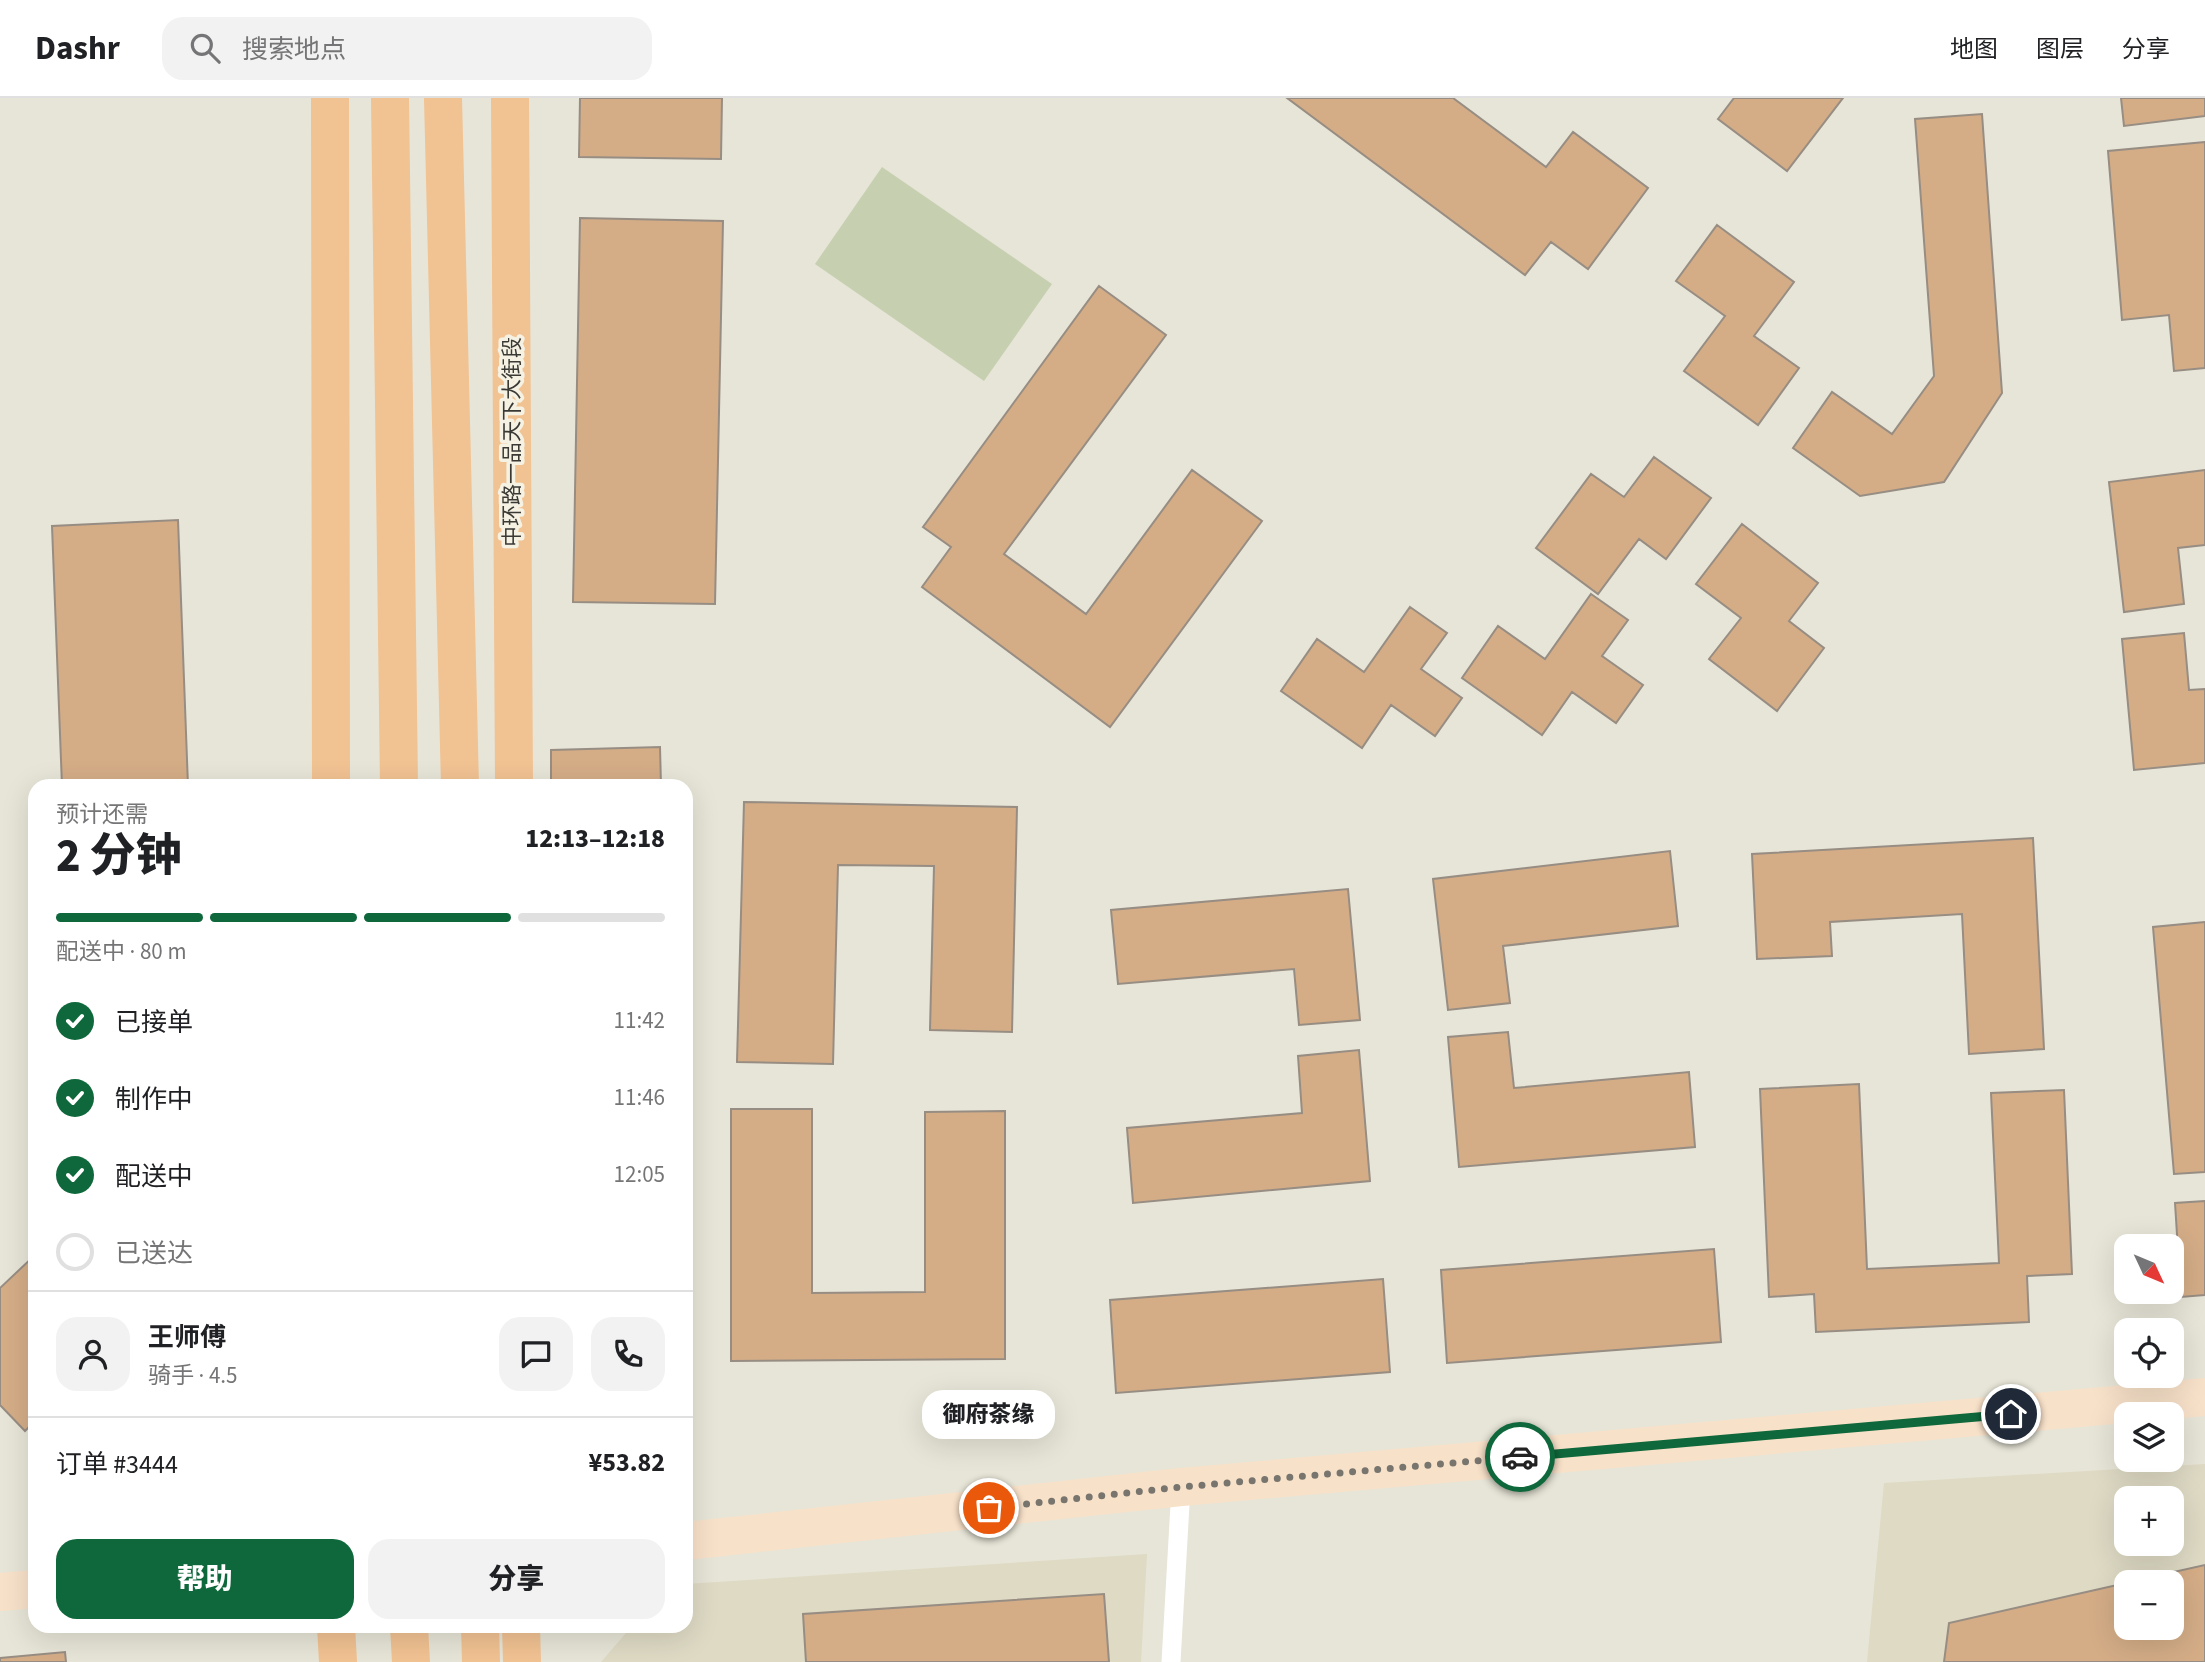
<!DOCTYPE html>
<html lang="zh">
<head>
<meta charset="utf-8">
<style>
	body { margin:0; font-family:"Source Sans 3","Noto Sans SC",sans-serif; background:#f2f2f2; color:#202124; height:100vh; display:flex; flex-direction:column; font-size:26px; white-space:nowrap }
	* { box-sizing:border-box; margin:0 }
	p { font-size:23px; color:#757577 }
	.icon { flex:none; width:38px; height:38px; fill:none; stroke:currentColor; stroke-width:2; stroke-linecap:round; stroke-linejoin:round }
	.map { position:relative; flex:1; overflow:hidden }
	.panel { position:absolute; left:28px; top:681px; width:665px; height:854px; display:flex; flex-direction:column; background:#fff; border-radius:21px; box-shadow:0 7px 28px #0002 }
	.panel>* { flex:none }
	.needle { width:46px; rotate:134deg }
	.tools { position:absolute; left:2114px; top:1136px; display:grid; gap:14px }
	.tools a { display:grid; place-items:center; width:70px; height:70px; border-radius:14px; background:#fff; box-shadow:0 7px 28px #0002; font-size:35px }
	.pin { position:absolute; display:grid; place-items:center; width:60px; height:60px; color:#fff; margin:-30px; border:4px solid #fff; border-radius:50%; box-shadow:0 2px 7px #0007 }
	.courier { position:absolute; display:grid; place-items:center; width:70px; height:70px; margin:-35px; border:5px solid #0f683b; border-radius:50%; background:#fff; color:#222; box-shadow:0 2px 9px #0007 }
	.bubble { position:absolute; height:49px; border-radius:21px; background:#fff; box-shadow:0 7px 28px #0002; font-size:23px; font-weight:800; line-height:49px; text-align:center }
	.summary em { font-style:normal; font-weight:800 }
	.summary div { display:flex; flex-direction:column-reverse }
	.summary { display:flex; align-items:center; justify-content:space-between; height:119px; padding:0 28px }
	h1 { font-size:46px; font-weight:800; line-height:52px }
	.bar { display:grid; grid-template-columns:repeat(4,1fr); gap:10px 7px; align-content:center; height:84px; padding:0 28px }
	.bar i { height:9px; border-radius:5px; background:#e0e0e0 }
	.bar .selected { background:#0f683b }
	.bar p { grid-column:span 4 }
	.line { display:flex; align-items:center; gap:18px; padding:0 28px; border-top:2px solid #e0e0e0 }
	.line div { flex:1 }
	.round { display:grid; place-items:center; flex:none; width:74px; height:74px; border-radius:21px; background:#f2f2f2 }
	ol { padding:0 28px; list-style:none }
	li { display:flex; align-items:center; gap:21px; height:77px }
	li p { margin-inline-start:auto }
	li .icon { padding:7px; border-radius:50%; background:#0f683b; color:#fff; stroke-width:4 }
	li:last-child { color:#757577 }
	li i { width:38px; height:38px; border:4px solid #e0e0e0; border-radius:50% }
	.action { display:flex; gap:14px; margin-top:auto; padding:14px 28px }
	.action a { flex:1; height:80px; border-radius:21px; background:#0f683b; color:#fff; font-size:28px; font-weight:800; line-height:80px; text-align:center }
	.action a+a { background:#f2f2f2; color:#202124 }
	header { display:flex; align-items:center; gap:42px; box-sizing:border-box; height:98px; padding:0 35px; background:#fff; border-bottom:2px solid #e0e0e0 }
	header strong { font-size:33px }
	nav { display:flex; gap:38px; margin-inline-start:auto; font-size:24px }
	.search { width:490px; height:63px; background:#f2f2f2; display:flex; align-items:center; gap:18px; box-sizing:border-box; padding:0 24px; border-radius:21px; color:#757577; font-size:26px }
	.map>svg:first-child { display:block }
	.built { fill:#dedac4; fill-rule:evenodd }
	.green { fill:#c6d0b0 }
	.building { fill:#d4ad87; stroke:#978d83; stroke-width:2 }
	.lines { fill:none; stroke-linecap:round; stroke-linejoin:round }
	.lane { stroke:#fff; stroke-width:19 }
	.secondary { stroke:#f8e1c9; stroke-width:38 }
	.primary { stroke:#f1c292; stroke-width:38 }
	.done { stroke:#77756d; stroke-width:7; stroke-dasharray:0 12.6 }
	.route { stroke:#0f683b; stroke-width:9 }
	.labels { text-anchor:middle; stroke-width:7; stroke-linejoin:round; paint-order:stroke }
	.street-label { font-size:21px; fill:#3a3934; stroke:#f5f2e4 }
</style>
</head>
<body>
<header>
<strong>Dashr</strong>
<div class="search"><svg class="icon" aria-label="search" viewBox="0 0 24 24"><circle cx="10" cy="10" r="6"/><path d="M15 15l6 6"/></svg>搜索地点</div>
<nav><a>地图</a><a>图层</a><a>分享</a></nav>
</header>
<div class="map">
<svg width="2205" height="1564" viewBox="0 0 2205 1564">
	<rect width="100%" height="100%" fill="#e7e5d7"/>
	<!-- built -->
	<path class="built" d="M2205,1366V1564H1867L1884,1385ZM2126,1400H2172V1446H2126ZM2126,1484H2172V1530H2126Z
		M1147,1456L1141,1564H601L632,1528H686V1486Z"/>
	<!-- green -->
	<path class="green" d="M882,69L1052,186L984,283L815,166Z"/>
	<!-- building -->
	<path class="building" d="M580,0H722L721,61L579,59Z
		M1287,0H1453L1546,69L1573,34L1648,90L1588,171L1551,144L1525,177Z
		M1734,0H1843L1787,73L1718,21Z
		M2121,0H2205V18L2124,28Z
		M1982,16L2002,295L1944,384L1860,398L1793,350L1832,294L1892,336L1934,278L1915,21Z
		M2205,44V270L2174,273L2169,217L2122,222L2108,53Z
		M580,120L723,123L715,506L573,504Z
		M1717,127L1794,184L1754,238L1799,270L1758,327L1684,273L1725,218L1676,183Z
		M1099,188L1166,237L1004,456L1086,516L1192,372L1262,423L1110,629L922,489L951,449L923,429Z
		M1654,359L1711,400L1666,461L1639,441L1598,496L1536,450L1591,376L1624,399Z
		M2205,372V447L2178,450L2184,506L2124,514L2109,384Z
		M178,422L188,688H62L52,428Z
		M1742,426L1818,485L1789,523L1824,550L1777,613L1709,561L1741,520L1696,486Z
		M1591,496L1628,522L1602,558L1643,587L1616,625L1572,594L1542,637L1462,580L1498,528L1545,561Z
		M1410,509L1447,535L1421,571L1462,600L1435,638L1391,607L1362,650L1281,593L1317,541L1364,574Z
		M2184,535L2189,592L2205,591V665L2134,672L2122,541Z
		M660,649L661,688H551V652Z
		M744,704L1017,709L1012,934L930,932L934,768L838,767L833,966L737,964Z
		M2033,740L2044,951L1969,956L1962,816L1830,824L1832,858L1757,861L1752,756Z
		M1670,753L1678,828L1503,848L1510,905L1448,912L1433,781Z
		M1348,791L1360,922L1299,927L1294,871L1118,886L1111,812Z
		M2205,824V1074L2174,1076L2153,829Z
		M1508,934L1514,990L1689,974L1695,1049L1459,1069L1448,939Z
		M1359,952L1370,1083L1133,1105L1127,1030L1302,1015L1298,958Z
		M1859,986L1867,1171L1999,1165L1991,995L2064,992L2072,1176L2027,1178L2029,1224L1816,1234L1814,1196L1769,1199L1760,991Z
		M731,1011H812V1195L925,1194V1014L1005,1013V1261L731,1263Z
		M2205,1103V1197L2181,1199L2175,1105Z
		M1714,1151L1721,1244L1447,1265L1441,1172Z
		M35,1157V1323L25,1333L0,1307V1190Z
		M1383,1181L1390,1274L1116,1295L1110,1202Z
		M2205,1467V1564H1944L1949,1525L2126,1485V1530H2172V1484H2129Z
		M1104,1496L1109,1564H806L803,1516Z
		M65,1554L66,1564H0V1560Z"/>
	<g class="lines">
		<!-- lane -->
		<path class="lane" d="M1171,1564L1181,1389"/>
		<!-- secondary -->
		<path class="secondary" d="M686,1443L1181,1389L2205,1299
			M0,1494L35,1491"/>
		<!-- primary -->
		<path class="primary" d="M330,0L331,688
			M390,0L399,688
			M443,0L460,688
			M510,0L514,688
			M336,1528L338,1564
			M409,1528L411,1564
			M480,1528L481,1564
			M521,1528L522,1564"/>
	</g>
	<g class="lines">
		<!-- done -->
		<path class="done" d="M989,1410L1181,1389L1520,1359"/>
		<!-- route -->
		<path class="route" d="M1520,1359L2011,1316"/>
	</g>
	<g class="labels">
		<!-- street labels -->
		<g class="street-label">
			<text transform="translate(512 344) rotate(-90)" y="7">中环路一品天下大街段</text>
		</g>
	</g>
</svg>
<div class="tools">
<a><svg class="needle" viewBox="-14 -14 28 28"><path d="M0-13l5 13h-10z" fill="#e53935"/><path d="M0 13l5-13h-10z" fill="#757577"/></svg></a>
<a><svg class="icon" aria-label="locate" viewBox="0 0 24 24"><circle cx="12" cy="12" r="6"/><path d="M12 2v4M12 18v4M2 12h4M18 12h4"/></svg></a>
<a><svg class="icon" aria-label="layers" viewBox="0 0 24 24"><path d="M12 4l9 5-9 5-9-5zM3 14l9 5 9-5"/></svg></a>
<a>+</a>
<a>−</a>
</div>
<div class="pin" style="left:989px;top:1410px;background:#ea580c"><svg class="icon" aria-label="bag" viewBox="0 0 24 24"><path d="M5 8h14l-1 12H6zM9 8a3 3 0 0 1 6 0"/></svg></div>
<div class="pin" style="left:2011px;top:1316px;background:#1f2937"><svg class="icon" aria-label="home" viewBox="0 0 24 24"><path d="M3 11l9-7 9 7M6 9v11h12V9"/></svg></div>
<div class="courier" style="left:1520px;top:1359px"><svg class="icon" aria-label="car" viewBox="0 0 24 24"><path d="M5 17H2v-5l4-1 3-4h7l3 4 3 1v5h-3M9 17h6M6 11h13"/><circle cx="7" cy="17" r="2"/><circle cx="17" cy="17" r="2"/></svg></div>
<div class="bubble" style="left:922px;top:1292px;width:133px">御府茶缘</div>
<section class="panel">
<div class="summary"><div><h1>2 分钟</h1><p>预计还需</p></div><em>12:13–12:18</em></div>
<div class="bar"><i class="selected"></i><i class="selected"></i><i class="selected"></i><i></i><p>配送中 · 80 m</p></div>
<ol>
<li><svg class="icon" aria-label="check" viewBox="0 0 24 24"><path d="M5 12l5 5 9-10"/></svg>已接单<p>11:42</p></li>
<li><svg class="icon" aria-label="check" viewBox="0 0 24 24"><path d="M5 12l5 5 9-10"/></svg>制作中<p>11:46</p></li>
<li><svg class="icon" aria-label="check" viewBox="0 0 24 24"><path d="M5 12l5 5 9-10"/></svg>配送中<p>12:05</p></li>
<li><i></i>已送达</li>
</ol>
<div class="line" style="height:126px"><a class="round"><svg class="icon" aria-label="person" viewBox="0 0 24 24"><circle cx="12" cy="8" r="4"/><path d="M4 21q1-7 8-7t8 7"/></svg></a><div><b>王师傅</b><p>骑手 · 4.5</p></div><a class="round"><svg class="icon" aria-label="chat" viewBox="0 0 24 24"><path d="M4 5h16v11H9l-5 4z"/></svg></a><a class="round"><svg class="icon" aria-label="phone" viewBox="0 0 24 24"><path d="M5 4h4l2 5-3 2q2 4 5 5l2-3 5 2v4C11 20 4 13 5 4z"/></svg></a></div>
<div class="line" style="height:91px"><div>订单 #3444</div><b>¥53.82</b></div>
<div class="action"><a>帮助</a><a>分享</a></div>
</section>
</div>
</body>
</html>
